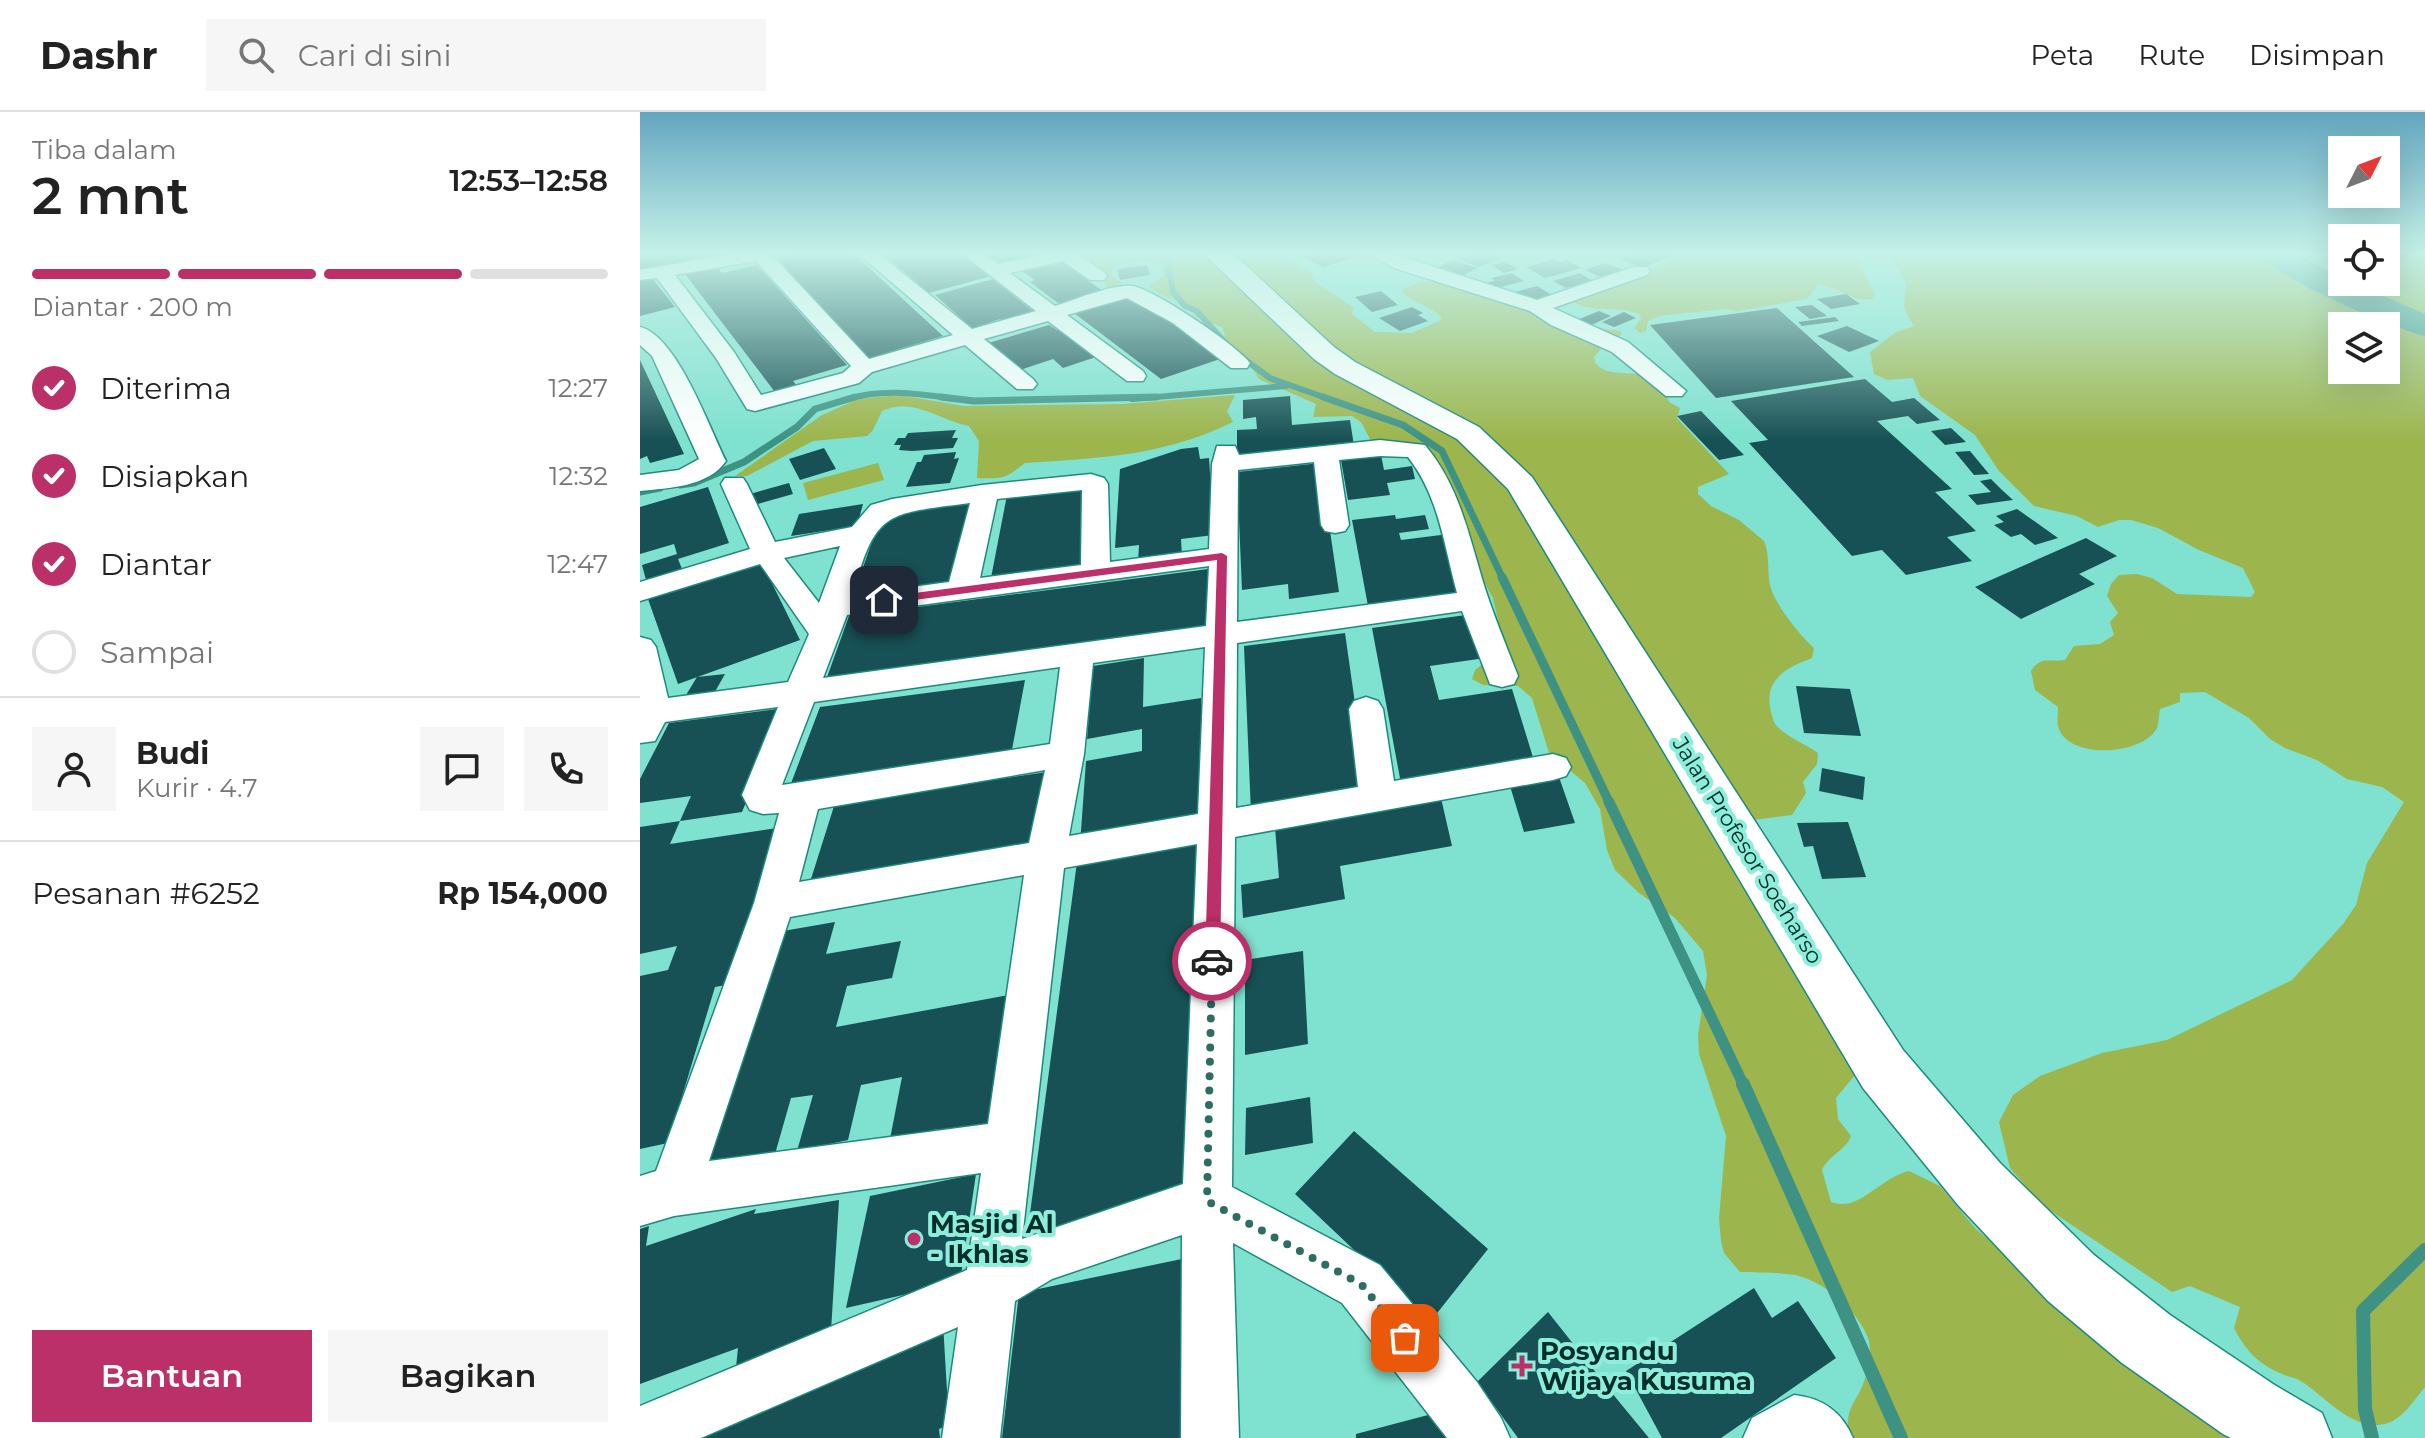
<!DOCTYPE html>
<html lang="id">
<head>
<meta charset="utf-8">
<style>
	body { margin:0; font-family:Montserrat,sans-serif; background:#f6f6f6; color:#222; height:100vh; display:flex; flex-direction:column; font-size:30px; white-space:nowrap }
	* { box-sizing:border-box; margin:0 }
	p { font-size:26px; color:#767676 }
	.icon { flex:none; width:44px; height:44px; fill:none; stroke:currentColor; stroke-width:2; stroke-linecap:round; stroke-linejoin:round }
	.map { position:relative; flex:1; overflow:hidden }
	.side { display:flex; flex-direction:column; background:#fff; width:640px }
	.side>* { flex:none }
	.needle { width:52px; rotate:48deg }
	.fabs { position:absolute; left:1688px; top:24px; display:grid; gap:16px }
	.fabs a { display:grid; place-items:center; width:72px; height:72px; border-radius:0px; background:#fff; box-shadow:0 8px 32px #0002; font-size:40px }
	.pin { position:absolute; display:grid; place-items:center; width:68px; height:68px; color:#fff; margin:-34px; border-radius:16px; box-shadow:0 4px 12px #0006 }
	.courier { position:absolute; display:grid; place-items:center; width:80px; height:80px; margin:-40px; border:6px solid #bb3069; border-radius:50%; background:#fff; color:#222; box-shadow:0 2px 10px #0007 }
	.summary em { font-style:normal; font-weight:600 }
	.summary div { display:flex; flex-direction:column-reverse }
	.summary { display:flex; align-items:center; justify-content:space-between; height:136px; padding:0 32px }
	h1 { font-size:52px; font-weight:600; line-height:60px }
	.bar { display:grid; grid-template-columns:repeat(4,1fr); gap:12px 8px; align-content:center; height:96px; padding:0 32px }
	.bar i { height:10px; border-radius:6px; background:#e0e0e0 }
	.bar .current { background:#bb3069 }
	.bar p { grid-column:span 4 }
	.line { display:flex; align-items:center; gap:20px; padding:0 32px; border-top:2px solid #e0e0e0 }
	.line div { flex:1 }
	.round { display:grid; place-items:center; flex:none; width:84px; height:84px; border-radius:0px; background:#f6f6f6 }
	ol { padding:0 32px; list-style:none }
	li { display:flex; align-items:center; gap:24px; height:88px }
	li p { margin-inline-start:auto }
	li .icon { padding:8px; border-radius:50%; background:#bb3069; color:#fff; stroke-width:4 }
	li:last-child { color:#767676 }
	li i { width:44px; height:44px; border:4px solid #e0e0e0; border-radius:50% }
	.primary-button { display:flex; gap:16px; margin-top:auto; padding:16px 32px }
	.primary-button a { flex:1; height:92px; border-radius:0px; background:#bb3069; color:#fff; font-size:32px; font-weight:600; line-height:92px; text-align:center }
	.primary-button a+a { background:#f6f6f6; color:#222 }
	header { display:flex; align-items:center; gap:48px; box-sizing:border-box; height:112px; padding:0 40px; background:#fff; border-bottom:2px solid #e0e0e0 }
	header strong { font-size:38px }
	nav { display:flex; gap:44px; margin-inline-start:auto; font-size:28px }
	.search { width:560px; height:72px; background:#f6f6f6; display:flex; align-items:center; gap:20px; box-sizing:border-box; padding:0 28px; border-radius:0px; color:#767676; font-size:30px }
	main { display:flex; flex:1; min-height:0 }
	.map>svg:first-child { display:block }
	.green { fill:#9db54d; fill-rule:evenodd }
	.lines { fill:none; stroke-linecap:round; stroke-linejoin:round }
	.stream-far4 { stroke:#3d9284; stroke-width:6 }
	.stream-far3 { stroke:#3d9284; stroke-width:7 }
	.stream-far2 { stroke:#3d9284; stroke-width:9 }
	.stream-far1 { stroke:#3d9284; stroke-width:11 }
	.stream { stroke:#3d9284; stroke-width:14 }
	.river { fill:#3d9284; fill-rule:evenodd }
	.building { fill:#185155 }
	.street-casing { stroke:#1d8b7c; stroke-width:3 }
	.primary-casing { stroke:#1d8b7c; stroke-width:3 }
	.street { fill:#fff; fill-rule:evenodd }
	.primary { fill:#fff; fill-rule:evenodd }
	.route { fill:#bb3069 }
	.done { stroke:#2d6d62; stroke-width:8; stroke-dasharray:0 14.4 }
	.poi-dot { fill:#bb3069; stroke:#8deedc; stroke-width:3 }
	.labels { text-anchor:middle; stroke-width:8; stroke-linejoin:round; paint-order:stroke }
	.street-label { font-size:22px; fill:#012e28; stroke:#8deedc }
	.near-poi-label { font-size:26px; font-weight:bold; fill:#012e28; stroke:#8deedc; text-anchor:start }
</style>
</head>
<body>
<header>
<strong>Dashr</strong>
<div class="search"><svg class="icon" aria-label="search" viewBox="0 0 24 24"><circle cx="10" cy="10" r="6"/><path d="M15 15l6 6"/></svg>Cari di sini</div>
<nav><a>Peta</a><a>Rute</a><a>Disimpan</a></nav>
</header>
<main>
<section class="side">
<div class="summary"><div><h1>2 mnt</h1><p>Tiba dalam</p></div><em>12:53–12:58</em></div>
<div class="bar"><i class="current"></i><i class="current"></i><i class="current"></i><i></i><p>Diantar · 200 m</p></div>
<ol>
<li><svg class="icon" aria-label="check" viewBox="0 0 24 24"><path d="M5 12l5 5 9-10"/></svg>Diterima<p>12:27</p></li>
<li><svg class="icon" aria-label="check" viewBox="0 0 24 24"><path d="M5 12l5 5 9-10"/></svg>Disiapkan<p>12:32</p></li>
<li><svg class="icon" aria-label="check" viewBox="0 0 24 24"><path d="M5 12l5 5 9-10"/></svg>Diantar<p>12:47</p></li>
<li><i></i>Sampai</li>
</ol>
<div class="line" style="height:144px"><a class="round"><svg class="icon" aria-label="person" viewBox="0 0 24 24"><circle cx="12" cy="8" r="4"/><path d="M4 21q1-7 8-7t8 7"/></svg></a><div><b>Budi</b><p>Kurir · 4.7</p></div><a class="round"><svg class="icon" aria-label="chat" viewBox="0 0 24 24"><path d="M4 5h16v11H9l-5 4z"/></svg></a><a class="round"><svg class="icon" aria-label="phone" viewBox="0 0 24 24"><path d="M5 4h4l2 5-3 2q2 4 5 5l2-3 5 2v4C11 20 4 13 5 4z"/></svg></a></div>
<div class="line" style="height:104px"><div>Pesanan #6252</div><b>Rp 154,000</b></div>
<div class="primary-button"><a>Bantuan</a><a>Bagikan</a></div>
</section>
<div class="map">
<svg width="1785" height="1326" viewBox="0 0 1785 1326">
	<rect width="100%" height="100%" fill="#7fe1cf"/>
	<!-- green -->
	<path class="green" d="M449,142H640L645,148L673,161L674,169L714,196L712,202L735,220L772,221L799,209L802,206C791,193 770,191 761,178L780,170L798,169L896,196L923,200L945,215L981,219V223L968,229L954,245L955,250C971,274 1019,244 1029,290L1040,296L1037,306L1089,362L1058,375V382L1071,394L1099,408L1124,429C1130,443 1127,459 1130,473C1134,491 1160,524 1174,536L1172,546C1145,556 1123,568 1131,600C1133,607 1134,613 1140,617C1151,627 1165,632 1178,641L1177,652L1163,670L1166,681L1152,703L1114,708L1092,747L1098,769L1115,790L1137,834L1220,957L1196,986L1198,1007L1211,1024C1205,1039 1189,1043 1182,1058L1191,1090C1219,1101 1239,1066 1269,1059L1300,1074L1335,1116L1368,1144L1608,1326H1210C1202,1294 1219,1291 1226,1263C1229,1252 1232,1237 1228,1226C1218,1199 1184,1169 1155,1163C1137,1160 1118,1161 1100,1160L1084,1141L1081,1129L1079,1106L1086,1024L1059,942L1058,923L1067,863L1063,839L1035,806L999,781L975,758L967,738L960,697L945,671L909,641L892,586L878,574L843,573L832,567L835,558L864,535L853,486L841,465L832,439L783,350L730,327L721,310L712,304L673,305L676,292L619,267L608,250L582,228L585,223L582,215L554,204V198C540,186 522,187 509,174L525,163L521,153L504,149L474,153L471,163L485,174L467,176L462,163L447,147Z
		M1045,142H1214L1235,182L1232,187C1211,190 1198,174 1178,173L1167,187L1098,199L1084,197L1020,204L1008,209L1006,219L1000,221L994,216L1001,206L999,202C979,193 942,202 931,187L999,163Z
		M1249,142H1625L1648,158L1785,222V1275C1774,1288 1762,1308 1745,1312C1710,1319 1685,1283 1659,1268C1654,1265 1647,1265 1642,1262C1619,1253 1605,1238 1594,1216L1600,1195L1550,1174L1532,1180L1402,1093L1370,1056L1359,1010L1373,983L1400,964L1462,941L1527,928L1652,868L1703,812L1716,793L1727,751L1764,690L1742,675L1707,667L1677,648L1645,636L1630,627L1609,606L1565,580L1540,581V590L1520,597C1519,602 1519,610 1517,616C1504,643 1427,649 1418,614C1417,609 1418,601 1418,595L1395,578L1391,559C1401,543 1411,551 1425,548L1434,534L1460,532L1474,523L1470,510L1478,501L1467,484L1471,472L1479,463L1497,462L1512,466L1537,482L1611,485L1615,480L1603,456L1559,438L1518,416L1491,408H1479L1458,415L1437,404L1394,394L1359,359L1335,323L1280,284L1273,266L1247,268L1234,262L1230,240L1256,220L1274,214C1260,194 1265,192 1266,171ZM1702,214H1746V258H1702Z
		M1746,142H1785V205L1713,170H1746Z
		M259,283L324,294L482,292L595,283L587,299L593,310C524,344 460,346 385,351C364,367 366,367 337,366L339,329L329,314C299,308 272,284 242,299L233,318L227,324L173,329L107,364H95L182,303L218,287Z
		M238,351L244,368L168,388L163,371Z"/>
	<g class="lines">
		<!-- stream-far4 -->
		<path class="stream-far4" d="M514,142L527,148L533,180L545,194L557,199L588,234
			M600,244L630,266L689,287
			M208,287C244,276 279,282 316,287
			M492,287L646,274"/>
		<!-- stream-far3 -->
		<path class="stream-far3" d="M301,285L334,289L516,285
			M683,285L763,313L802,339L863,467
			M40,373L54,371L104,350L157,315L175,297L215,285
			M0,380L20,376"/>
		<!-- stream-far2 -->
		<path class="stream-far2" d="M862,465L970,692"/>
		<!-- stream-far1 -->
		<path class="stream-far1" d="M969,690L1104,974"/>
		<!-- stream -->
		<path class="stream" d="M1103,972L1261,1326
			M1732,1326L1725,1297L1723,1199L1785,1138"/>
		<!-- river -->
		<path class="river" d="M1619,142H1656L1702,166V170H1711L1785,202V224C1755,217 1634,165 1619,142Z"/>
	</g>
	<!-- building -->
	<path class="building" d="M0,142H93V145L0,161Z
		M152,142H214L303,224L229,246L136,146Z
		M243,142H321L351,164L289,181Z
		M343,142H397V143L360,155Z
		M673,142H722V143L683,155L664,145Z
		M831,142H855L863,146L839,155L818,147Z
		M993,142H1038L1002,156L980,147Z
		M915,147L921,150L927,148L941,156L905,166L886,155Z
		M422,148L450,167L447,168L466,181L422,194L390,170L395,168L382,159Z
		M813,148L838,156L817,166L792,158Z
		M864,149L878,157L864,161L851,153Z
		M965,151L989,160L968,168L945,158Z
		M117,153L207,253L153,269L157,274L135,280L45,162L77,155L82,161Z
		M507,153L510,163L480,168L477,157Z
		M872,161L884,169L853,177L845,171L855,169L851,166Z
		M940,161L953,169L926,176L913,169Z
		M12,166L35,195L0,204V169Z
		M353,167L398,203L365,212L360,207L332,216L295,183Z
		M897,174L917,186L894,193L875,180Z
		M741,179L758,193L732,200L715,185Z
		M1206,182L1220,192L1191,197L1177,187Z
		M490,184L583,246L521,267L434,201Z
		M1172,193L1187,204L1170,207L1155,195Z
		M772,195L783,201L778,203L788,209L760,219L739,206Z
		M1137,196L1214,265L1076,286L1010,213Z
		M959,199L971,204L949,214L937,208Z
		M984,200L996,206L974,215L962,210Z
		M1195,205L1199,209L1162,214L1158,210Z
		M409,213L417,218L423,217L459,244L423,256L413,247L377,259L345,232Z
		M1207,214L1239,229L1209,240L1177,224Z
		M0,248L44,342L10,351L7,344L0,347Z
		M1225,267L1252,290L1274,286L1300,308L1277,312L1268,304L1237,309L1312,377L1295,380L1336,419L1307,425L1332,449L1266,463L1242,438L1212,444L1109,331L1128,328L1091,289Z
		M650,284L652,313L710,308L714,334L597,345V318L617,317L616,305L603,307V288Z
		M1061,299L1085,324L1104,343L1079,348L1037,304Z
		M1311,316L1326,330L1305,333L1291,319Z
		M316,318L312,326H318L313,336L272,339L259,338L261,333H254L258,326H265L268,321Z
		M558,335L560,347L569,346L574,423L541,427L542,445L498,451L499,433L475,436L480,357L541,337Z
		M184,336L196,357L160,368L149,347Z
		M1330,339L1349,362L1334,363L1315,340Z
		M316,340L314,347L319,346L310,371L266,375L277,350H281L284,343Z
		M741,343L744,358L772,354L775,367L747,371L750,383L708,388L701,348Z
		M680,351L699,480L649,487L648,472L602,478L597,360Z
		M1351,367L1362,378L1373,388L1337,393L1328,383L1351,380L1340,369Z
		M149,371L153,382L114,393L110,382Z
		M443,373L442,391L453,389L446,458L350,471L367,383Z
		M68,375L89,431L38,447L42,457L6,468L2,453L37,442L34,432L0,442V395Z
		M335,387L314,476L211,490L243,398Z
		M223,392L217,414L151,424L159,402Z
		M1377,397L1418,426L1395,433L1381,422L1371,425L1354,413L1364,410L1356,404Z
		M755,403L756,407L785,403L789,417L759,421L761,428L809,422L826,481L728,494L712,408Z
		M1446,426L1477,444L1439,462L1455,472L1381,507L1335,475Z
		M121,449L160,528L38,572L8,487Z
		M568,457L569,514L186,568L209,504Z
		M833,502L845,546L790,554L799,588L872,577L896,655L762,677L732,516Z
		M705,521L728,683L611,701L604,534Z
		M504,546L503,595L561,586L565,710L440,733L446,649L502,639V617L447,627L453,554Z
		M85,562L72,585L43,588L57,565Z
		M385,568L371,643L150,674L180,595Z
		M1156,574L1210,577L1221,624L1164,621Z
		M145,596L102,700L40,709L51,684L0,691V667L29,611Z
		M1182,656L1225,665L1223,688L1179,679Z
		M407,660L396,731L171,767L195,691Z
		M919,665L935,711L884,720L870,674Z
		M801,686L812,734L700,754L705,787L603,806L601,773L639,766L635,715Z
		M40,709L30,732L144,715L91,872L75,875L28,1031L0,1037V864L28,858L37,834L0,842V715Z
		M1208,710L1226,765L1182,767L1173,734L1164,735L1157,711Z
		M565,731L557,1084L475,1107L387,1124L437,750Z
		M195,810L186,842L261,829L252,866L207,874L196,915L374,882L355,1018L296,1030L298,1017L250,1027L262,965L221,973L208,1028L157,1039L173,983L151,986L135,1042L64,1057L143,819Z
		M663,839L668,932L605,943V848Z
		M670,985L673,1031L605,1043L606,996Z
		M714,1019L848,1137L790,1210L655,1082Z
		M336,1062L320,1170L206,1196L230,1084Z
		M199,1088L191,1219L96,1255L98,1236L0,1272V1117L9,1114L6,1134L116,1097L114,1102Z
		M556,1144L554,1326H362L379,1181Z
		M1114,1176L1132,1206L1158,1189L1196,1246L1081,1326H1022L986,1259Z
		M908,1200L976,1286L1009,1326H878L837,1270Z
		M303,1211L309,1313L299,1317L300,1326H41Z
		M807,1298L812,1326H716V1322Z"/>
	<g class="lines">
		<!-- street casing -->
		<g class="street-casing">
			<path id="street" d="M90,142H131L229,247L313,223L219,142H239L332,217L396,199L323,142H344L358,152L405,142H437L464,160L467,164L464,168H450L423,149L370,161L415,194C435,188 472,172 492,174C512,176 598,234 610,251L607,256H591L533,211L487,186L427,203L503,259L506,264L503,269H487L408,209L344,227L393,267L397,272L393,277H377L325,233L232,260L219,271L115,299L107,297L76,246L17,166L0,168V158ZM116,149L211,254L203,261L121,283L94,240L35,163Z
				M730,142H754L897,188L993,155H1007L1010,159L1007,163L913,196L988,230L1046,279L1042,284H1026L972,240L911,213L890,199L754,156Z
				M0,215C37,224 69,315 86,349C68,375 29,376 0,379V363L39,358L59,347L12,244L0,233Z
				M740,328L785,333C819,374 828,420 843,470C853,502 866,533 878,564L874,572L862,575L850,572L822,499L597,531L596,696L718,675L709,597L714,589L726,585L738,589L743,597L754,669L913,642L926,646L931,655L926,664L913,668L595,725L592,1075L740,1153L837,1270L861,1306L870,1326H807L702,1191L593,1131L599,1326H541L542,1123L412,1167L375,1189L360,1326H302L318,1215L61,1326H0V1294L327,1158L341,1061L34,1104L0,1114V1064L16,1059L114,791L139,701L123,702L110,698L102,683L138,595L25,610L15,629L0,631V525L11,528L16,535L28,586L148,570L169,522L120,452L0,489V470L110,437L81,372L85,366H103L107,372L135,430L212,415L231,393L252,387L342,373L451,362L464,366L468,372L470,450L569,437L572,352L577,334H595L599,343ZM740,344L768,345C799,384 804,434 817,481L597,510L598,358L674,350L681,413L685,419L695,421L705,419L709,413L699,348ZM442,378L441,453L340,466L357,387ZM330,391L309,470L213,483C235,397 248,402 330,391ZM200,434L179,491L144,446ZM569,454L566,514L183,566L207,503ZM565,535L558,702L429,724L444,642L453,551ZM420,555L410,632L142,673L174,590ZM405,658L389,731L159,770L178,697ZM557,732L543,1072L382,1127L424,756ZM384,763L348,1012L69,1049L150,805Z
				M1154,1283C1183,1286 1202,1300 1213,1326H1103L1112,1306Z"/>
		</g>
		<!-- primary casing -->
		<g class="primary-casing">
			<path id="primary" d="M564,142H591L599,147L694,235L715,250L839,315L892,365L1263,938L1360,1051L1454,1143L1530,1203L1633,1272L1682,1301L1692,1326H1591L1583,1322L1482,1251L1408,1189L1318,1093L1223,976L868,377L817,327L695,262L674,247Z"/>
		</g>
		<!-- street -->
		<use href="#street" class="street"/>
		<!-- primary -->
		<use href="#primary" class="primary"/>
	</g>
	<!-- sky -->
	<linearGradient id="sky" x2="0" y2="1"><stop stop-color="#63a6c0"/><stop offset="0.43" stop-color="#c5f2e9"/><stop offset="1" stop-color="#c5f2e9" stop-opacity="0"/></linearGradient>
	<rect width="1785" height="328" fill="url(#sky)"/>
	<!-- route -->
	<path class="route" d="M582,441L587,444L580,849L572,856L565,849L577,448L244,492L238,488L244,485Z"/>
	<g class="lines">
		<!-- done -->
		<path class="done" d="M572,849L567,1089L721,1172L765,1226"/>
	</g>
	<!-- markers -->
	<g class="poi-dot">
		<circle cx="274" cy="1127" r="8"/>
		<path d="M878 1242h8v8h8v8h-8v8h-8v-8h-8v-8h8z"/>
	</g>
	<g class="labels">
		<!-- street labels -->
		<g class="street-label">
			<text transform="translate(1108 738) rotate(58)" y="8">Jalan Profesor Soeharso</text>
		</g>
		<!-- near-poi labels -->
		<g class="near-poi-label">
			<text x="290" y="1121">Masjid Al<tspan x="290" dy="30">- Ikhlas</tspan></text>
			<text x="900" y="1248">Posyandu<tspan x="900" dy="30">Wijaya Kusuma</tspan></text>
		</g>
	</g>
</svg>
<div class="fabs">
<a><svg class="needle" viewBox="-14 -14 28 28"><path d="M0-13l5 13h-10z" fill="#e53935"/><path d="M0 13l5-13h-10z" fill="#767676"/></svg></a>
<a><svg class="icon" aria-label="locate" viewBox="0 0 24 24"><circle cx="12" cy="12" r="6"/><path d="M12 2v4M12 18v4M2 12h4M18 12h4"/></svg></a>
<a><svg class="icon" aria-label="layers" viewBox="0 0 24 24"><path d="M12 4l9 5-9 5-9-5zM3 14l9 5 9-5"/></svg></a>
</div>
<div class="pin" style="left:765px;top:1226px;background:#ea580c"><svg class="icon" aria-label="bag" viewBox="0 0 24 24"><path d="M5 8h14l-1 12H6zM9 8a3 3 0 0 1 6 0"/></svg></div>
<div class="pin" style="left:244px;top:488px;background:#1f2937"><svg class="icon" aria-label="home" viewBox="0 0 24 24"><path d="M3 11l9-7 9 7M6 9v11h12V9"/></svg></div>
<div class="courier" style="left:572px;top:849px"><svg class="icon" aria-label="car" viewBox="0 0 24 24"><path d="M5 17H2v-5l4-1 3-4h7l3 4 3 1v5h-3M9 17h6M6 11h13"/><circle cx="7" cy="17" r="2"/><circle cx="17" cy="17" r="2"/></svg></div>
</div>
</main>
</body>
</html>
